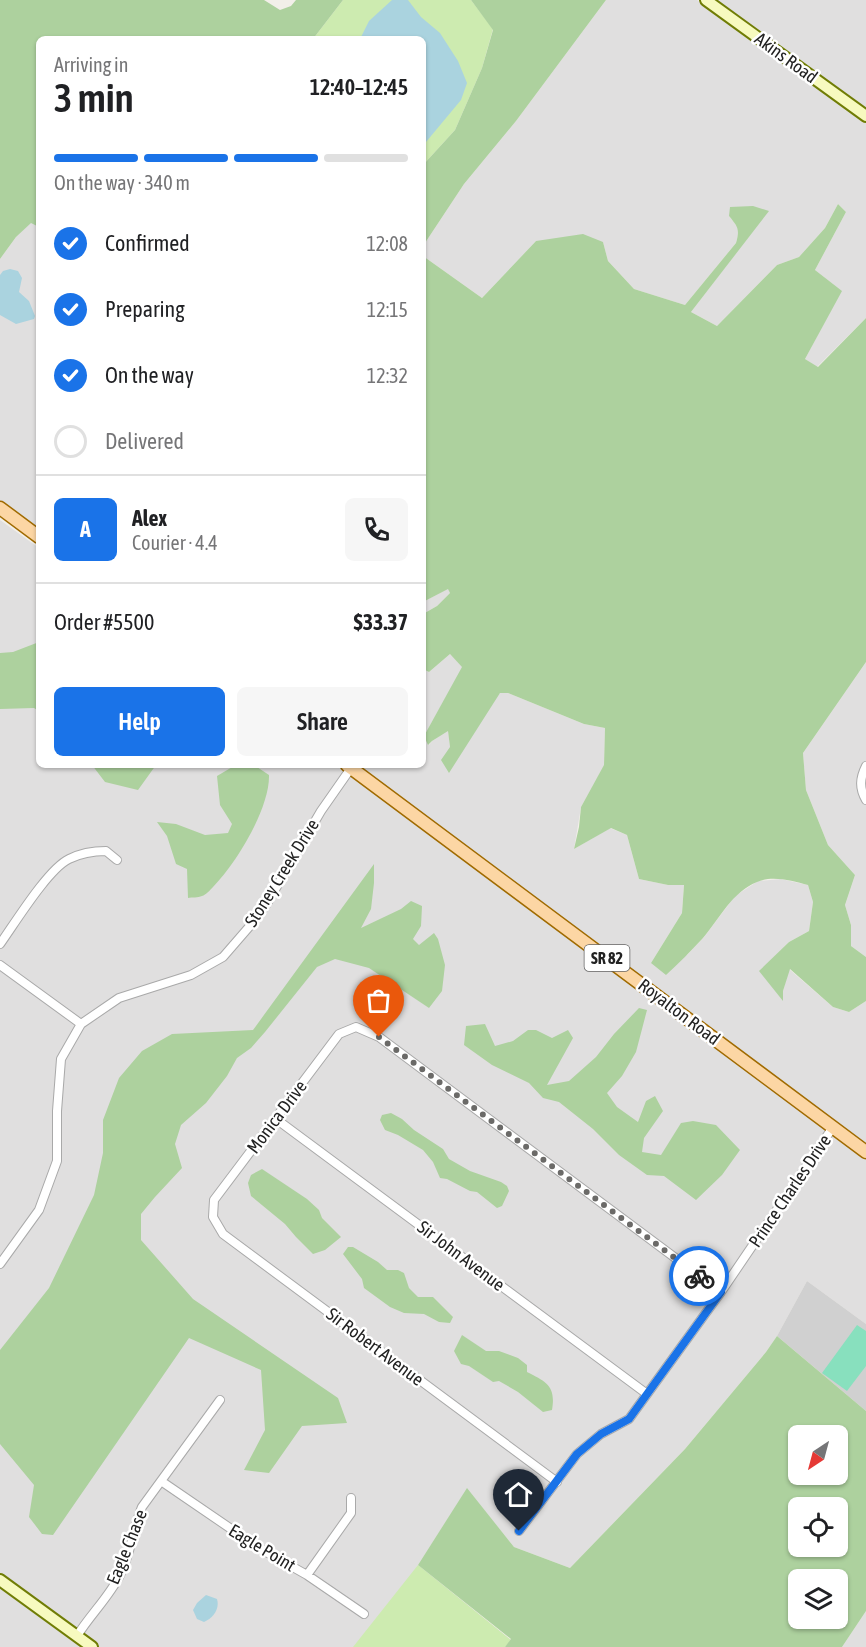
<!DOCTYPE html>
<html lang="en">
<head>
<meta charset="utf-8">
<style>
	body { margin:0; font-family:"Asap Condensed",sans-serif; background:#f6f6f6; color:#202124; height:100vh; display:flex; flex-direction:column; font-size:22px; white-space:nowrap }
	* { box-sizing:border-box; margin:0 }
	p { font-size:20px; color:#757577 }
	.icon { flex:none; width:33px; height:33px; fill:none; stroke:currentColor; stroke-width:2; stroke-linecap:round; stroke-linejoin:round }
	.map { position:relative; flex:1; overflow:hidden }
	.details { position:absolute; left:36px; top:36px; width:390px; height:732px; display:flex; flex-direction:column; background:#fff; border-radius:9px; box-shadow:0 2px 4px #0004 }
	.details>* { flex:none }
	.needle { width:39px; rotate:216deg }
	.tools { position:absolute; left:788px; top:1425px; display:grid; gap:12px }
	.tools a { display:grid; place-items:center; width:60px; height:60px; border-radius:9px; background:#fff; box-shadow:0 2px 4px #0004; font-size:30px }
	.pin { position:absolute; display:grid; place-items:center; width:51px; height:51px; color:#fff; margin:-62px -26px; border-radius:50% 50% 50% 0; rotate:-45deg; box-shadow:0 0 6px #0007 }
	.pin .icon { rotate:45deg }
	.courier { position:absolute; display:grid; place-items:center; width:60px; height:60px; margin:-30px; border:4px solid #1a73e8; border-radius:50%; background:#fff; color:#222; box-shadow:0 2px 8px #0007 }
	.headline em { font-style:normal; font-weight:600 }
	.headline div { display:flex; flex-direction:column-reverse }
	.headline { display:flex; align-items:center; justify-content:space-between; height:102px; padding:0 18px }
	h1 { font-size:39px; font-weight:600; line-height:45px }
	.bar { display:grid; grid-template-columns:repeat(4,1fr); gap:9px 6px; align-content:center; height:72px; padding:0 18px }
	.bar i { height:8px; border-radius:4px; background:#e0e0e0 }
	.bar .current { background:#1a73e8 }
	.bar p { grid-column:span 4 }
	.line { display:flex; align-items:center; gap:15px; padding:0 18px; border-top:2px solid #e0e0e0 }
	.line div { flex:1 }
	.round { display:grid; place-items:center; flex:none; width:63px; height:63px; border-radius:9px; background:#f6f6f6 }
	ol { padding:0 18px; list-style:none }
	li { display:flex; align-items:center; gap:18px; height:66px }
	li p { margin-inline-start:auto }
	li .icon { padding:6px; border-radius:50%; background:#1a73e8; color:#fff; stroke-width:4 }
	li:last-child { color:#757577 }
	li i { width:33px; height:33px; border:3px solid #e0e0e0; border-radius:50% }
	.action { display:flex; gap:12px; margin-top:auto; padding:12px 18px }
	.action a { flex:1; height:69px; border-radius:9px; background:#1a73e8; color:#fff; font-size:24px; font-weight:600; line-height:69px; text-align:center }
	.action a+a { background:#f6f6f6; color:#202124 }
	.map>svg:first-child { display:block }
	.residential { fill:#e0dfdf }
	.religious { fill:#d0d0d0 }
	.grass { fill:#cdebb0 }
	.forest { fill:#add19e; fill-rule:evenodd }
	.pitch { fill:#88e0be }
	.water { fill:#aad3df }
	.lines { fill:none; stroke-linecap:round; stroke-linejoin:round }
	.street-casing { stroke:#a9a9a9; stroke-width:10 }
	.secondary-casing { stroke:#707d05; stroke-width:14 }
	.primary-casing { stroke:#a06b00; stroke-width:15 }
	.street { stroke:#fff; stroke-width:8 }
	.secondary { stroke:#f7fabf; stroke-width:10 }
	.primary { stroke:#fcd6a4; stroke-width:12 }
	.done { stroke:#6b6a68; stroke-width:6; stroke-dasharray:0 10.8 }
	.route { stroke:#1a73e8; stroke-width:8 }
	.labels { text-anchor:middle; stroke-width:5; stroke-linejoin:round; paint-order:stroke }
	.shield { fill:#fff; stroke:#646464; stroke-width:1.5 }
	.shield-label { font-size:16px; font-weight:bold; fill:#222 }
	.street-label { font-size:18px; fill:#222; stroke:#fff }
</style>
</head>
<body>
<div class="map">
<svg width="866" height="1647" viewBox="0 0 866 1647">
	<rect width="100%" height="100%" fill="#f2efe9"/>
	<!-- residential -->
	<path class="residential" d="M606,0H697L866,122V318L817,367L805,359L841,291L815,270L846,212L838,204L825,228L799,257L777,265L717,326L691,312L768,211L729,216L737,226L739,232L736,243L685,305L634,289L608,261L603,242L536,241L482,298L423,256V246L464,184L516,121Z
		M713,0H866V111Z
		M31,222L39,227V261L36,265L39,290V531L0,503V259L16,237Z
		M0,520L39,548V765H337L866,1160V1324L807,1281L777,1336L766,1352L685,1449L570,1568L514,1547L467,1489L418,1565L511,1640L505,1647H99L0,1575Z
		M449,588L450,593L437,606L423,614V602Z
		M450,654L463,667L424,736L429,745L432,741L448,730L450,746L500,693H508L584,724L605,728L604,766L581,807L574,849L610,828L627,835L639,879L668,885L684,884L682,913L651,963L687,955L704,937L735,896L758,881L781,879L808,885L813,902L809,931L789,942L760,971L783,999V991L789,969L833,1007L849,1012L866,1001V1144L356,765H423V669L429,672Z
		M866,662V957L851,946V925L845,905L855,875L828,845L806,790L803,753Z
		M0,1586L84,1647H0Z
		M866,1611V1647H842Z"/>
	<!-- religious -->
	<path class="religious" d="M807,1281L866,1324V1411L777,1336Z"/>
	<!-- grass -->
	<path class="grass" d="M343,0H471L493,29L482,68L455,130L423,165V39H313Z
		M418,1565L511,1640L505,1647H353Z"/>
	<!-- forest -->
	<path class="forest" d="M0,0H264L280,10L291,6L296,0H343L313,39H39V227L31,223L16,237L0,259Z
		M471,0H606L516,121L464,184L423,246V165L455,130L482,68L493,30Z
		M838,204L846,212L815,270L842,291L805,359L818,367L866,318V662L803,753L806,790L828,845L855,875L845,905L851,925V946L866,957V1001L849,1012L833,1007L790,969L783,991V1001L759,971L789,942L809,931L813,902L808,885C792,881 773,875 757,882C732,892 720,918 703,938C691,951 679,963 666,975L651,963L682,913L684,885H668L639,879L627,835L611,828L574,849L579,827L581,807L604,765L605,728L584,724L508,693H500L449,773L441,760L450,747L448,731L432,741L428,745L424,736L462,667L450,654L429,672L423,669V614L437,606L450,593L448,589L423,602V256L482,298L536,241L583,234L603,242L608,261L634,289L685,305L736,243C740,229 738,227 729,216L730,207L753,206L769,211L691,312L717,326L777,265L799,257L825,228Z
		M39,642V711L34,708L0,709V653L13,652Z
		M92,765H156L138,790L105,782Z
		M245,765H254L269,775C270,808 236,864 213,887C210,890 206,895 202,896C198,898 192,897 188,898L187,869L176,864L167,836L157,822L176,824L205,835L228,833L232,824L220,805L217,776L234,766Z
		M374,864V883L371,909L361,928L401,909L411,901L422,906L421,926L413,939L419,945L434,933L438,939L445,965L442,991L429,1008L369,968L335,959L317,967L265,1032L251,1048L237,1058L227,1076L206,1103L181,1125L175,1144L182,1168L155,1197L141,1214V1240L193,1299L338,1398L347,1423L302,1426L269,1473L244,1470L265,1430L261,1370L189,1338L53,1535L42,1534L29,1517L34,1485L0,1444V1350L49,1288L94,1195L103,1153V1120L119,1078L142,1051L172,1034L253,1030Z
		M639,1008L647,1010L636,1052L622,1076L607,1093L617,1107L638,1122L646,1101L655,1096L663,1111L644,1138L642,1152L661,1155L681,1123L693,1121L716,1125L740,1150L722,1175L696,1200L664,1176L647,1175L619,1155L593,1129L559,1102L543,1098L529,1083L492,1065L464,1045L466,1026L485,1024L495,1046L513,1041L528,1030H536L552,1038L568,1030L573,1038L547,1085L569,1081L596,1057L614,1034Z
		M391,1113L402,1119L414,1130L443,1149L449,1159L470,1171L501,1182L507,1186L509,1191L502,1206L497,1208L477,1192L470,1191L447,1179L440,1178L433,1162L423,1150L398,1135L385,1130L380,1120L382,1115Z
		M262,1169L307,1199L319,1210L322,1218L341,1237L325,1250L313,1254L296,1237L285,1224L251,1196L248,1183L251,1175Z
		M348,1247H353L378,1262L387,1270H398L404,1273L409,1288L418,1297H433L453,1317L450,1323L439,1322L424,1314L404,1313L390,1307L364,1288L362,1279L343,1254Z
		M462,1335L486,1351H499L518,1358L527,1365V1372C547,1382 556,1386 552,1410L543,1412L518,1392L499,1381L493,1382L469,1366L461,1364L454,1351Z
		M777,1336L866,1411V1611L842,1647H505L511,1639L418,1565L467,1488L514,1547L570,1568L685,1449L766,1352ZM798,1436H837V1474H798ZM798,1508H837V1546H798ZM798,1580H837V1618H798Z"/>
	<!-- pitch -->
	<path class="pitch" d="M857,1325L866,1331V1366L847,1391L822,1373Z"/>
	<!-- water -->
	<path class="water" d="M392,0H408L421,17L440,33L458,61L467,83L461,100L426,142L423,149V39H360L369,21Z
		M10,269L18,271L22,278L19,292L29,301L35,316L34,319L16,324L0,315V275L3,271Z
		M206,1595L217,1599C220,1609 213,1618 204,1622L197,1619L193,1610L197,1603Z"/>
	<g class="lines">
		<!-- street casing -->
		<g class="street-casing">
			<path id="street" d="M866,766C860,778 859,788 866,800
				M0,944C15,923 48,869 69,859C81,853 92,851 106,851L117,860
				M0,965L81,1024
				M276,1119L647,1394
				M0,1264L39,1210L57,1161V1111L61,1059L81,1024L119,998L191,975L223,957L249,927L266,905L321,811L351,768
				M161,1481L259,1548L307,1575L364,1614
				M557,1482L223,1234L213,1217L214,1200L339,1034L356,1027L379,1037L721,1292
				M519,1531L577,1454L601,1434L629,1419L721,1292L833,1127
				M307,1575L351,1513V1498
				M77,1636C90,1615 109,1597 120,1575C131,1553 133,1529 142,1507L220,1400"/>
		</g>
		<!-- secondary casing -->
		<g class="secondary-casing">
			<path id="secondary" d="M706,0L866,116
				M0,1580L92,1647"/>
		</g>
		<!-- primary casing -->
		<g class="primary-casing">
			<path id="primary" d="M0,508L39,537
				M347,765L866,1152"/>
		</g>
		<!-- street -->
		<use href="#street" class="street"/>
		<!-- secondary -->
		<use href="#secondary" class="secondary"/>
		<!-- primary -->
		<use href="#primary" class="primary"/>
	</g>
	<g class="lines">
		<!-- done -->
		<path class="done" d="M379,1037L699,1276"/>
		<!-- route -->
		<path class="route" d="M519,1531L577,1454L601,1434L629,1419L721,1292L699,1276"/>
	</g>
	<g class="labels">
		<!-- shield labels -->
		<rect class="shield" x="584.5" y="945" width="45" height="26" rx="4.5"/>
		<g class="shield-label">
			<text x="607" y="964">SR 82</text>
		</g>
		<!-- street labels -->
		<g class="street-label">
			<text transform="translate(786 58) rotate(36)" y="6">Akins Road</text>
			<text transform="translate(282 873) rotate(-58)" y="6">Stoney Creek Drive</text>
			<text transform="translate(679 1012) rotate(37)" y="6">Royalton Road</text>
			<text transform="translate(277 1117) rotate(-53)" y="6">Monica Drive</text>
			<text transform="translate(790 1191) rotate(-56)" y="6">Prince Charles Drive</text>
			<text transform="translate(461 1256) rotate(37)" y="6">Sir John Avenue</text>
			<text transform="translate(375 1347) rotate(37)" y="6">Sir Robert Avenue</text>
			<text transform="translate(127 1547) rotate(-68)" y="6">Eagle Chase</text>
			<text transform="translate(262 1548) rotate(31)" y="6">Eagle Point</text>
		</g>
	</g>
</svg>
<div class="tools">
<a><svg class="needle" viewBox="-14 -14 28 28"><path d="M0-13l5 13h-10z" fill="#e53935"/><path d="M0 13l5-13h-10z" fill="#757577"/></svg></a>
<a><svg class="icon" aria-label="locate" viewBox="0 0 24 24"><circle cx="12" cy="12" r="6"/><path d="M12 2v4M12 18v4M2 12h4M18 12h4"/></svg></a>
<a><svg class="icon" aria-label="layers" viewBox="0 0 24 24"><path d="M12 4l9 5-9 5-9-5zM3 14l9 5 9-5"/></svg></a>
</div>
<div class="pin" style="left:379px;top:1037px;background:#ea580c"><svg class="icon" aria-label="bag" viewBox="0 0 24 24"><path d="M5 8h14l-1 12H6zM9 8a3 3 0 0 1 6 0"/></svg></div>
<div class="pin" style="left:519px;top:1531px;background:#1f2937"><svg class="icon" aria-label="home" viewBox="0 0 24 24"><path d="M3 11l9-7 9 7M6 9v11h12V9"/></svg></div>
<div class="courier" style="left:699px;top:1276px"><svg class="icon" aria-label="bike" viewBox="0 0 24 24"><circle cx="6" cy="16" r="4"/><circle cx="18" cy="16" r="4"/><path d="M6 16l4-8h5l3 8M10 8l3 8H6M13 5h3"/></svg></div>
<section class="details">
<div class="headline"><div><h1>3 min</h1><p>Arriving in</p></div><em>12:40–12:45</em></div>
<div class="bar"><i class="current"></i><i class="current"></i><i class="current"></i><i></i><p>On the way · 340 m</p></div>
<ol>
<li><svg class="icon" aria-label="check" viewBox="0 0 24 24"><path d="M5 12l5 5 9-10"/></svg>Confirmed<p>12:08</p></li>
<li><svg class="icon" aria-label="check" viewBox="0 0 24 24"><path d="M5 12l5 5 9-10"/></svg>Preparing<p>12:15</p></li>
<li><svg class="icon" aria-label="check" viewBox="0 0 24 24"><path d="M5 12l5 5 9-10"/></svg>On the way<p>12:32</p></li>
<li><i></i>Delivered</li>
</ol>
<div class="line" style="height:108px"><b class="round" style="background:#1a73e8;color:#fff">A</b><div><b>Alex</b><p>Courier · 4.4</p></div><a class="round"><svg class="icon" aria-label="phone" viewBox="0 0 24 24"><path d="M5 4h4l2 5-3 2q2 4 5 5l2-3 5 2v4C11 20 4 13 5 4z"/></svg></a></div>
<div class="line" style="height:78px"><div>Order #5500</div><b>$33.37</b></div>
<div class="action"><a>Help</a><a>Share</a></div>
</section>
</div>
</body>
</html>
